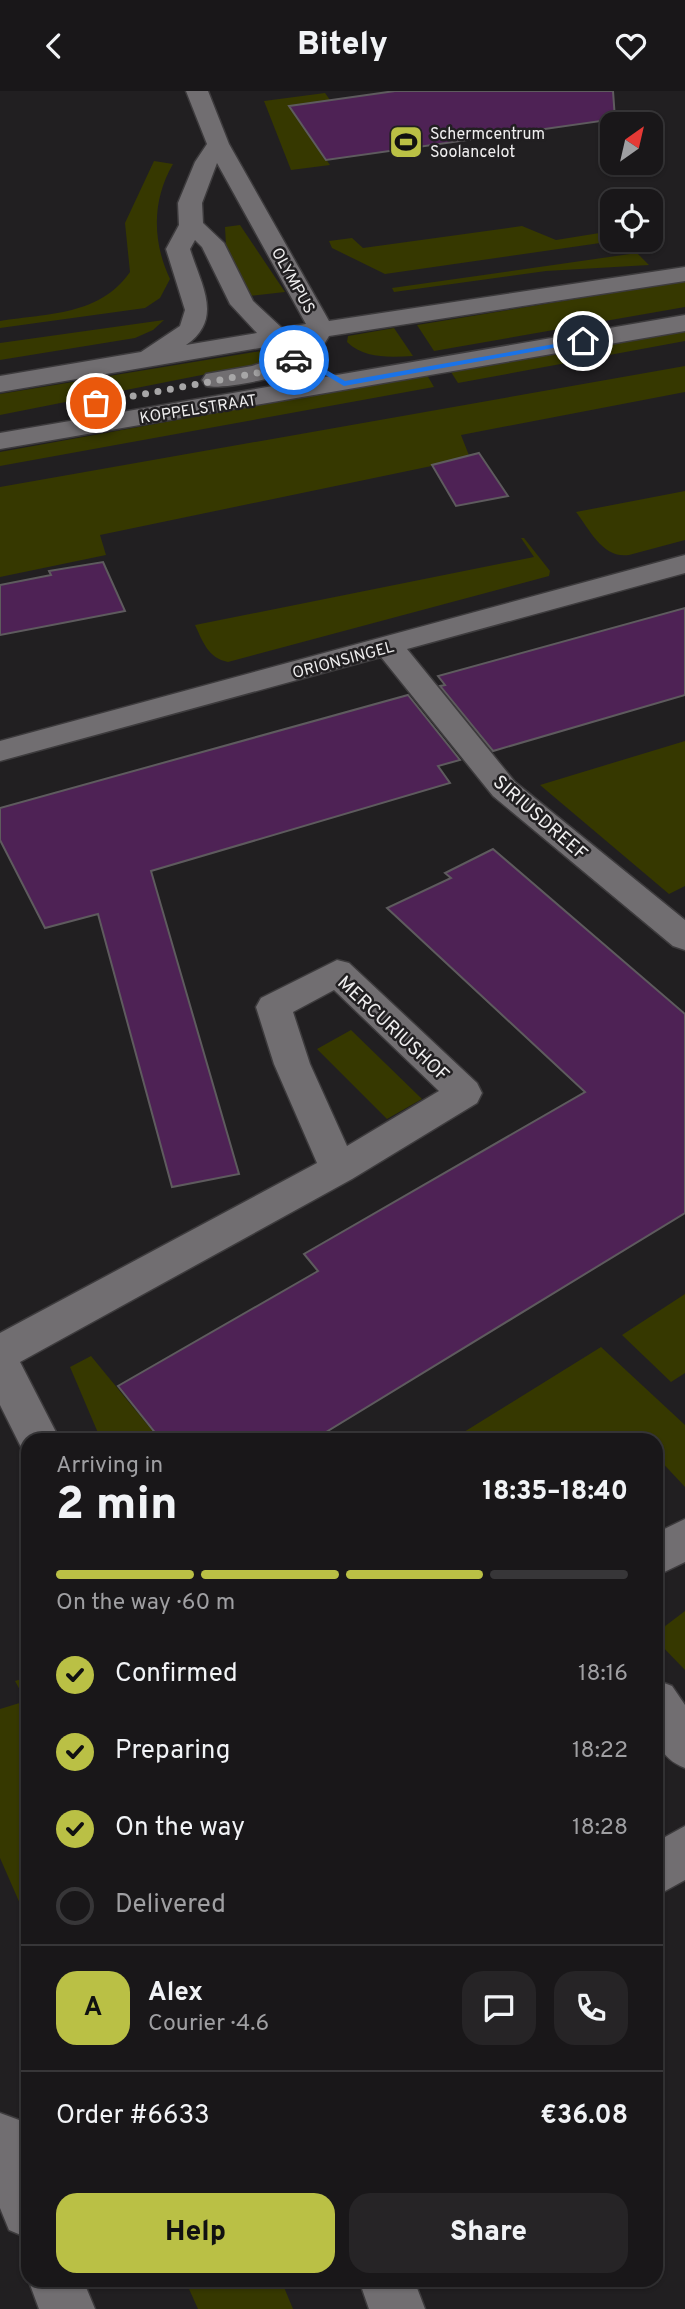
<!DOCTYPE html>
<html lang="en">
<head>
<meta charset="utf-8">
<style>
	body { margin:0; font-family:Overpass,sans-serif; background:#262426; color:#f1f3f6; height:100vh; display:flex; flex-direction:column; font-size:26px; white-space:nowrap }
	* { box-sizing:border-box; margin:0 }
	p { font-size:23px; color:#9f9fa2 }
	.icon { flex:none; width:38px; height:38px; fill:none; stroke:currentColor; stroke-width:2; stroke-linecap:round; stroke-linejoin:round }
	.map { position:relative; flex:1; overflow:hidden }
	.side { position:absolute; left:21px; top:1342px; width:642px; height:854px; display:flex; flex-direction:column; background:#191719; border-radius:21px; box-shadow:0 2px 5px #0004,0 0 0 2px #373638 }
	.side>* { flex:none }
	.needle { width:46px; rotate:34deg }
	.tools { position:absolute; left:600px; top:21px; display:grid; gap:14px }
	.tools a { display:grid; place-items:center; width:63px; height:63px; border-radius:14px; background:#191719; box-shadow:0 2px 5px #0004,0 0 0 2px #373638; font-size:35px }
	.pin { position:absolute; display:grid; place-items:center; width:60px; height:60px; color:#fff; margin:-30px; border:4px solid #fff; border-radius:50%; box-shadow:0 2px 7px #0007 }
	.courier { position:absolute; display:grid; place-items:center; width:70px; height:70px; margin:-35px; border:5px solid #1a73e8; border-radius:50%; background:#fff; color:#222; box-shadow:0 2px 9px #0007 }
	.headline em { font-style:normal; font-weight:800 }
	.headline div { display:flex; flex-direction:column-reverse }
	.headline { display:flex; align-items:center; justify-content:space-between; height:119px; padding:0 35px }
	h1 { font-size:46px; font-weight:800; line-height:52px }
	.bar { display:grid; grid-template-columns:repeat(4,1fr); gap:10px 7px; align-content:center; height:84px; padding:0 35px }
	.bar i { height:9px; border-radius:5px; background:#373638 }
	.bar .active { background:#bac045 }
	.bar p { grid-column:span 4 }
	.line { display:flex; align-items:center; gap:18px; padding:0 35px; border-top:2px solid #373638 }
	.line div { flex:1 }
	.round { display:grid; place-items:center; flex:none; width:74px; height:74px; border-radius:21px; background:#262426 }
	ol { padding:0 35px; list-style:none }
	li { display:flex; align-items:center; gap:21px; height:77px }
	li p { margin-inline-start:auto }
	li .icon { padding:7px; border-radius:50%; background:#bac045; color:#111; stroke-width:4 }
	li:last-child { color:#9f9fa2 }
	li i { width:38px; height:38px; border:4px solid #373638; border-radius:50% }
	.cta { display:flex; gap:14px; margin-top:auto; padding:14px 35px }
	.cta a { flex:1; height:80px; border-radius:21px; background:#bac045; color:#111; font-size:28px; font-weight:800; line-height:80px; text-align:center }
	.cta a+a { background:#262426; color:#f1f3f6 }
	header { display:flex; justify-content:space-between; align-items:center; height:91px; padding:0 35px; background:#191719; font-size:32px; font-weight:800 }
	.map>svg:first-child { display:block }
	.green { fill:#363800 }
	.building { fill:#4e2255; stroke:#5e5b5e; stroke-width:2 }
	.lines { fill:none; stroke-linecap:round; stroke-linejoin:round }
	.minor-casing { stroke:#3d3b3d; stroke-width:3 }
	.minor { fill:#716e71; fill-rule:evenodd }
	.route { fill:#1a73e8 }
	.done { stroke:#a7a6a7; stroke-width:7; stroke-dasharray:0 12.6 }
	.labels { text-anchor:middle; stroke-width:5; stroke-linejoin:round; paint-order:stroke }
	.far-poi-label { font-size:16px; fill:#efeeef; stroke:#211f21; text-anchor:start }
	.far-street-label { font-size:16px; fill:#efeeef; stroke:#211f21 }
	.street-label { font-size:19px; fill:#efeeef; stroke:#211f21 }
</style>
</head>
<body>
<header><svg class="icon" aria-label="back" viewBox="0 0 24 24"><path d="M15 5l-7 7 7 7"/></svg>Bitely<svg class="icon" aria-label="heart" viewBox="0 0 24 24"><path d="M12 20l-8-8c-3-5 5-10 8-4 3-6 11-1 8 4z"/></svg></header>
<div class="map">
<svg width="685" height="2218" viewBox="0 0 685 2218">
	<rect width="100%" height="100%" fill="#211f21"/>
	<!-- green -->
	<path class="green" d="M325,2L330,9L290,15L330,74L291,79L264,10Z
		M154,70L173,73C152,109 152,150 170,188L160,207L145,217L0,237V230C49,222 99,225 130,181L125,132Z
		M240,134L285,201L249,205L226,154L225,136Z
		M522,135L556,149L612,140V149H621L385,183L332,157L329,150L352,147L363,157Z
		M637,162L649,174L546,180L394,201L392,197Z
		M685,190V216L434,260L417,234Z
		M164,229L153,239L135,247L0,269V252Z
		M394,237L413,265C389,266 365,268 347,251L348,245Z
		M685,238V250L458,292L451,281Z
		M261,260L267,271L0,324V303Z
		M685,275V301L461,344L470,367L100,444L106,464L0,486V396Z
		M427,284L434,296L0,375V361Z
		M685,400V449L629,464C603,468 590,439 576,421Z
		M521,447H524L550,480L549,485L228,571C208,567 203,551 195,534L534,466Z
		M685,650V795L669,803L540,694Z
		M351,939L422,1008L387,1028L317,958Z
		M685,1203V1282L671,1291L622,1244Z
		M601,1256L685,1334V1396L656,1365V1349H451Z
		M91,1265L160,1349H101L70,1276Z
		M685,1520V1579L656,1549V1542Z
		M28,1586V1831L0,1767V1618L26,1610L15,1590Z
		M185,2189H281L293,2218H198Z"/>
	<!-- building -->
	<path class="building" d="M395,0H613L615,28L326,69L289,15Z
		M479,362L508,405L456,415L432,374Z
		M103,471L125,520L0,544V494L51,484L49,480Z
		M685,517V604L493,660L440,595L445,594L438,585Z
		M408,604L460,669L438,675L450,692L151,780L239,1083L172,1096L98,823L45,837L0,749V717Z
		M493,758L685,923V1122L313,1349H161L118,1295L318,1180L304,1163L585,1001L387,817L451,787L445,782Z"/>
	<g class="lines">
		<!-- minor casing -->
		<g class="minor-casing">
			<path id="minor" d="M186,0H208L229,53L329,230L685,176V190L329,245C324,253 317,266 309,272C295,284 224,299 206,295L202,289L206,283L252,275L282,265L271,255L0,301V285L141,261L180,235L185,219L166,158L179,134L178,112L195,71L207,53ZM217,72L306,233L282,237L253,210L224,152L203,132L202,112ZM195,149L202,156L230,213L257,242L186,254C224,228 201,194 190,158Z
				M685,224V240L0,358V342Z
				M685,464V482L407,558L515,691L685,829V859L673,855L493,705L381,566L0,670V650Z
				M337,869L349,872L477,992L482,1002L477,1012L352,1088L20,1271L60,1349H28V1363L24,1362L0,1314V1242L317,1072L274,973L256,916L261,907ZM334,899L439,1000L347,1055L310,973L293,921Z
				M685,1428V1471L656,1485V1442Z
				M656,1589L672,1595L685,1614V1677C645,1661 656,1625 656,1589Z
				M685,1735V1789L656,1805V1751Z
				M0,2022L19,2029L28,2052V2147L9,2139L0,2117Z
				M28,2188L83,2189L95,2218H39Z
				M359,2189H414L425,2218H369Z"/>
		</g>
		<!-- minor -->
		<use href="#minor" class="minor"/>
	</g>
	<!-- route -->
	<path class="route" d="M583,248L586,251L344,295L300,269H290L303,265L345,290Z"/>
	<g class="lines">
		<!-- done -->
		<path class="done" d="M96,312L257,282L294,269"/>
	</g>
	<!-- icons -->
	<defs>
		<g id="stadium-square" transform="scale(1.75)"><rect x="-9" y="-9" width="18" height="18" rx="4" fill="#bac045" stroke="#211f21"/><path d="M0-5a6.5 5 0 1 0 0 10a6.5 5 0 1 0 0-10ZM-3.5-1.8h7v3.6h-7Z" fill="#111"/></g>
	</defs>
	<g fill-rule="evenodd">
		<use href="#stadium-square" x="406" y="51"/>
	</g>
	<g class="labels">
		<!-- far-poi labels -->
		<g class="far-poi-label">
			<text x="430" y="48">Schermcentrum<tspan x="430" dy="18">Soolancelot</tspan></text>
		</g>
		<!-- far-street labels -->
		<g class="far-street-label">
			<text transform="translate(294 189) rotate(61)" y="6">OLYMPUS</text>
			<text transform="translate(198 317) rotate(-9)" y="6">KOPPELSTRAAT</text>
			<text transform="translate(343 568) rotate(-15)" y="6">ORIONSINGEL</text>
		</g>
		<!-- street labels -->
		<g class="street-label">
			<text transform="translate(541 726) rotate(41)" y="7">SIRIUSDREEF</text>
			<text transform="translate(394 937) rotate(43)" y="7">MERCURIUSHOF</text>
		</g>
	</g>
</svg>
<div class="tools">
<a><svg class="needle" viewBox="-14 -14 28 28"><path d="M0-13l5 13h-10z" fill="#e53935"/><path d="M0 13l5-13h-10z" fill="#9f9fa2"/></svg></a>
<a><svg class="icon" aria-label="locate" viewBox="0 0 24 24"><circle cx="12" cy="12" r="6"/><path d="M12 2v4M12 18v4M2 12h4M18 12h4"/></svg></a>
</div>
<div class="pin" style="left:96px;top:312px;background:#ea580c"><svg class="icon" aria-label="bag" viewBox="0 0 24 24"><path d="M5 8h14l-1 12H6zM9 8a3 3 0 0 1 6 0"/></svg></div>
<div class="pin" style="left:583px;top:250px;background:#1f2937"><svg class="icon" aria-label="home" viewBox="0 0 24 24"><path d="M3 11l9-7 9 7M6 9v11h12V9"/></svg></div>
<div class="courier" style="left:294px;top:269px"><svg class="icon" aria-label="car" viewBox="0 0 24 24"><path d="M5 17H2v-5l4-1 3-4h7l3 4 3 1v5h-3M9 17h6M6 11h13"/><circle cx="7" cy="17" r="2"/><circle cx="17" cy="17" r="2"/></svg></div>
<section class="side">
<div class="headline"><div><h1>2 min</h1><p>Arriving in</p></div><em>18:35–18:40</em></div>
<div class="bar"><i class="active"></i><i class="active"></i><i class="active"></i><i></i><p>On the way · 60 m</p></div>
<ol>
<li><svg class="icon" aria-label="check" viewBox="0 0 24 24"><path d="M5 12l5 5 9-10"/></svg>Confirmed<p>18:16</p></li>
<li><svg class="icon" aria-label="check" viewBox="0 0 24 24"><path d="M5 12l5 5 9-10"/></svg>Preparing<p>18:22</p></li>
<li><svg class="icon" aria-label="check" viewBox="0 0 24 24"><path d="M5 12l5 5 9-10"/></svg>On the way<p>18:28</p></li>
<li><i></i>Delivered</li>
</ol>
<div class="line" style="height:126px"><b class="round" style="background:#bac045;color:#111">A</b><div><b>Alex</b><p>Courier · 4.6</p></div><a class="round"><svg class="icon" aria-label="chat" viewBox="0 0 24 24"><path d="M4 5h16v11H9l-5 4z"/></svg></a><a class="round"><svg class="icon" aria-label="phone" viewBox="0 0 24 24"><path d="M5 4h4l2 5-3 2q2 4 5 5l2-3 5 2v4C11 20 4 13 5 4z"/></svg></a></div>
<div class="line" style="height:91px"><div>Order #6633</div><b>€36.08</b></div>
<div class="cta"><a>Help</a><a>Share</a></div>
</section>
</div>
</body>
</html>
